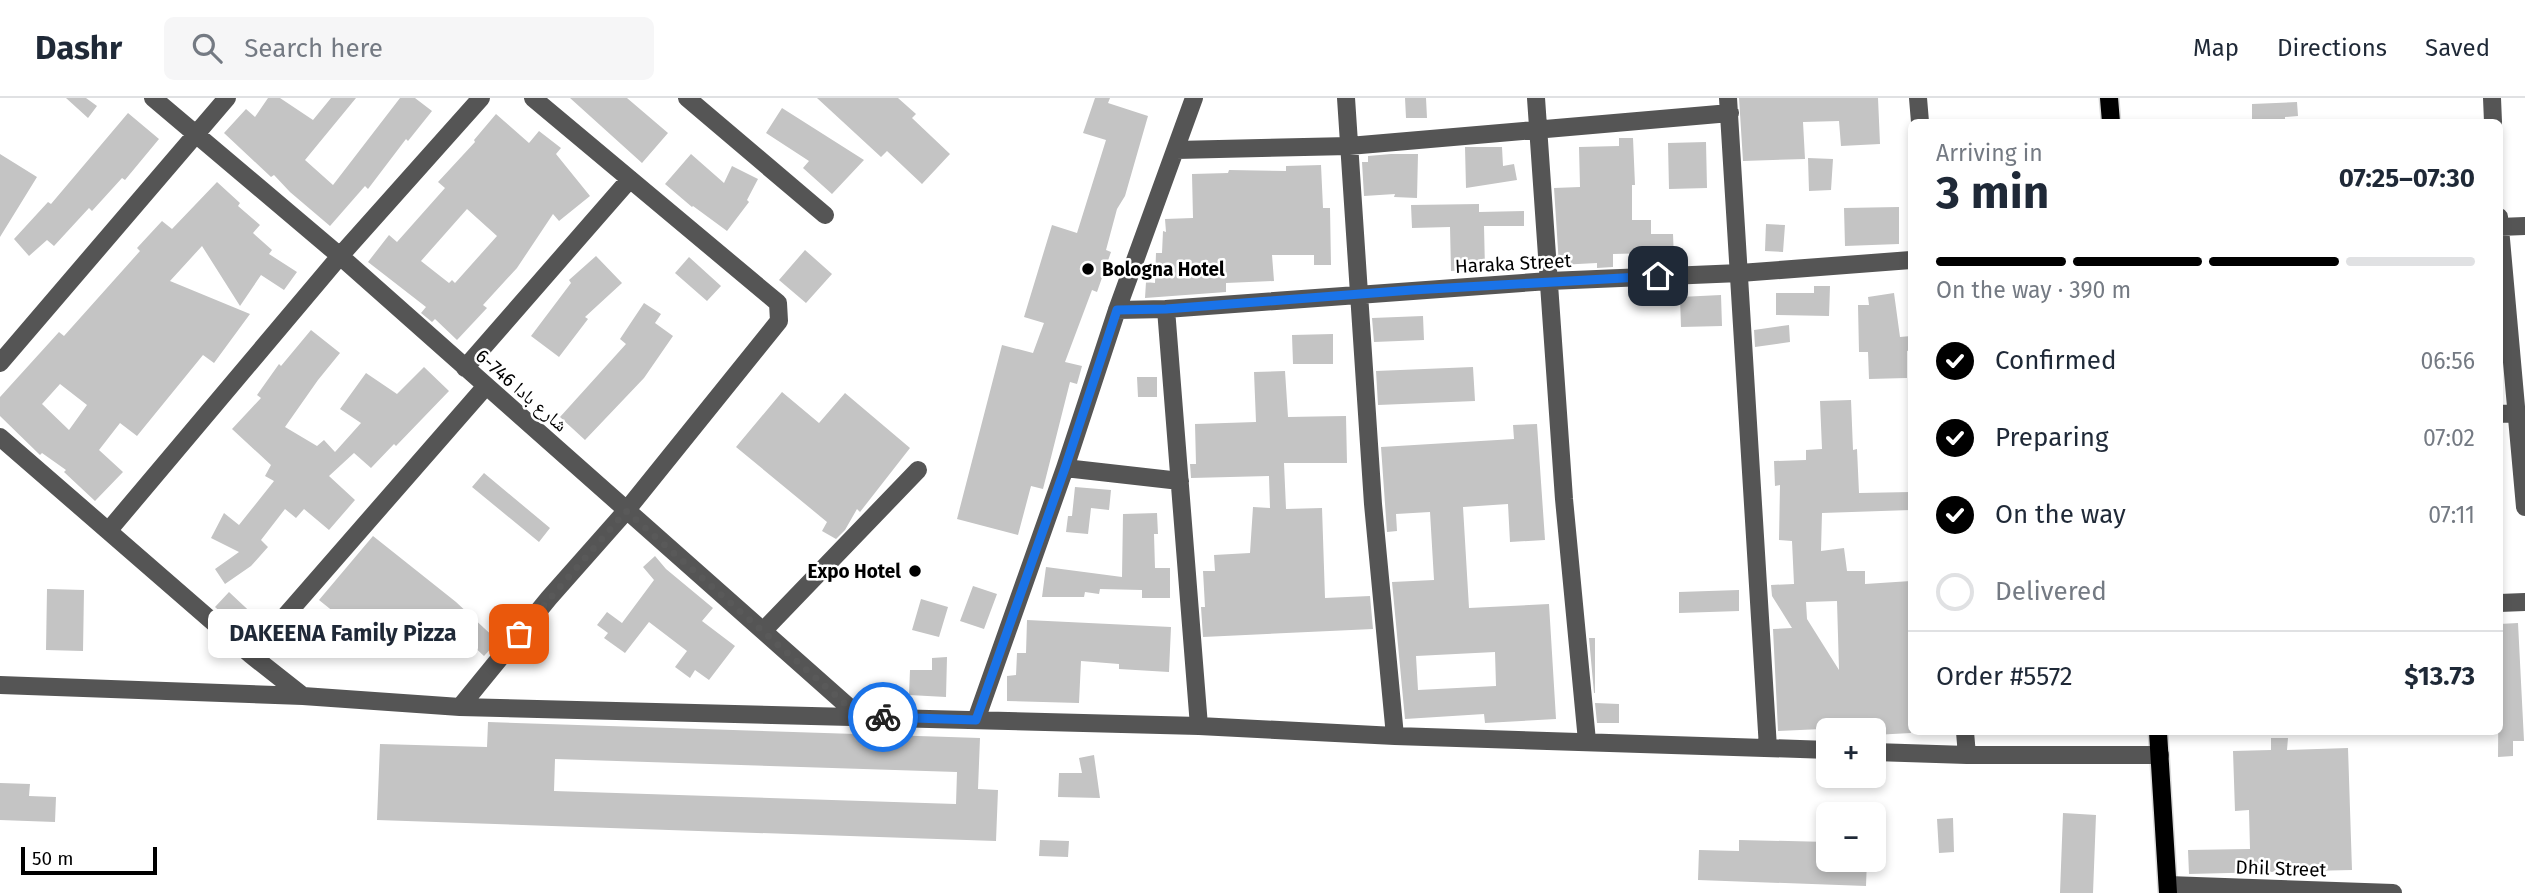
<!DOCTYPE html>
<html lang="en">
<head>
<meta charset="utf-8">
<style>
	body { margin:0; font-family:"Fira Sans","Noto Naskh Arabic",sans-serif; background:#f6f6f7; color:#1f2937; height:100vh; display:flex; flex-direction:column; font-size:26px; white-space:nowrap }
	* { box-sizing:border-box; margin:0 }
	p { font-size:23px; color:#747a83 }
	.icon { flex:none; width:38px; height:38px; fill:none; stroke:currentColor; stroke-width:2; stroke-linecap:round; stroke-linejoin:round }
	.map { position:relative; flex:1; overflow:hidden }
	.panel { position:absolute; left:1908px; top:21px; width:595px; height:616px; display:flex; flex-direction:column; background:#fff; border-radius:10px; box-shadow:0 4px 10px #0003 }
	.panel>* { flex:none }
	.buttons { position:absolute; left:1816px; top:620px; display:grid; gap:14px }
	.buttons a { display:grid; place-items:center; width:70px; height:70px; border-radius:10px; background:#fff; box-shadow:0 4px 10px #0003; font-size:35px }
	.scale { position:absolute; left:21px; bottom:18px; width:136px; box-sizing:border-box; padding-left:7px; border:4px solid #000; border-top:0; font-size:19px; line-height:24px; white-space:nowrap; color:#000; -webkit-text-stroke:5px #fff; paint-order:stroke }
	.pin { position:absolute; display:grid; place-items:center; width:60px; height:60px; color:#fff; margin:-30px; border-radius:14px; box-shadow:0 4px 10px #0006 }
	.courier { position:absolute; display:grid; place-items:center; width:70px; height:70px; margin:-35px; border:5px solid #1a73e8; border-radius:50%; background:#fff; color:#222; box-shadow:0 2px 9px #0007 }
	.bubble { position:absolute; height:49px; border-radius:10px; background:#fff; box-shadow:0 4px 10px #0003; font-size:23px; font-weight:700; line-height:49px; text-align:center }
	.head em { font-style:normal; font-weight:700 }
	.head div { display:flex; flex-direction:column-reverse }
	.head { display:flex; align-items:center; justify-content:space-between; height:119px; padding:0 28px }
	h1 { font-size:46px; font-weight:700; line-height:52px }
	.bar { display:grid; grid-template-columns:repeat(4,1fr); gap:10px 7px; align-content:center; height:84px; padding:0 28px }
	.bar i { height:9px; border-radius:5px; background:#e0e1e3 }
	.bar .current { background:#000 }
	.bar p { grid-column:span 4 }
	.line { display:flex; align-items:center; gap:18px; padding:0 28px; border-top:2px solid #e0e1e3 }
	.line div { flex:1 }
	ol { padding:0 28px; list-style:none }
	li { display:flex; align-items:center; gap:21px; height:77px }
	li p { margin-inline-start:auto }
	li .icon { padding:7px; border-radius:50%; background:#000; color:#fff; stroke-width:4 }
	li:last-child { color:#747a83 }
	li i { width:38px; height:38px; border:4px solid #e0e1e3; border-radius:50% }
	header { display:flex; align-items:center; gap:42px; box-sizing:border-box; height:98px; padding:0 35px; background:#fff; border-bottom:2px solid #e0e1e3 }
	header strong { font-size:33px }
	nav { display:flex; gap:38px; margin-inline-start:auto; font-size:24px }
	.search { width:490px; height:63px; background:#f6f6f7; display:flex; align-items:center; gap:18px; box-sizing:border-box; padding:0 24px; border-radius:10px; color:#747a83; font-size:26px }
	.map>svg:first-child { display:block }
	.building { fill:#c4c4c4; fill-rule:evenodd }
	.lines { fill:none; stroke-linecap:round; stroke-linejoin:round }
	.major-casing { stroke:#dbdbdb; stroke-width:21 }
	.minor { stroke:#555; stroke-width:18 }
	.major { stroke:#000; stroke-width:18 }
	.done { stroke:#595959; stroke-width:7; stroke-dasharray:0 12.6 }
	.route { stroke:#1a73e8; stroke-width:9 }
	.poi-dot { fill:#000; stroke:#fff; stroke-width:2.5 }
	.labels { text-anchor:middle; stroke-width:5; stroke-linejoin:round; paint-order:stroke }
	.street-label { font-size:19px; fill:#000; stroke:#fff }
	.poi-label { font-size:19px; font-weight:bold; fill:#000; stroke:#fff; text-anchor:start }
</style>
</head>
<body>
<header>
<strong>Dashr</strong>
<div class="search"><svg class="icon" aria-label="search" viewBox="0 0 24 24"><circle cx="10" cy="10" r="6"/><path d="M15 15l6 6"/></svg>Search here</div>
<nav><a>Map</a><a>Directions</a><a>Saved</a></nav>
</header>
<div class="map">
<svg width="2525" height="795" viewBox="0 0 2525 795">
	<rect width="100%" height="100%" fill="#fff"/>
	<!-- building -->
	<path class="building" d="M66,0H86L97,8L88,20Z
		M268,0H280L313,22L331,0H356L305,62L333,87L400,0H415L432,13L408,43L406,41L368,91L365,88L330,128L290,94L274,77L271,79L224,35L246,11L255,19Z
		M570,0H627L668,35L642,65Z
		M817,0H898L916,16L912,20L950,56L922,86L887,53L881,59Z
		M1095,0H1110L1108,5L1148,18L1125,98L1117,111L1106,152L1111,154L1097,194L1092,192L1065,264L1082,268L1077,286L1070,284L1043,391L1031,388L1018,437L957,421L1002,247L1033,255L1044,225L1024,219L1052,127L1077,135L1106,42L1083,35Z
		M1405,0H1426L1427,20H1406Z
		M1739,0H1878L1880,46L1841,48L1839,23L1803,24L1805,61L1743,63Z
		M2297,4L2298,18L2285,19V24H2252V6Z
		M782,10L864,62L832,96L803,70L809,63L766,35Z
		M128,15L159,41L125,82L122,80L92,113L89,110L54,148L47,142L29,158L14,141L48,104L51,106Z
		M496,16L529,45L539,33L561,50L556,56L590,98L559,123L553,116L517,170L483,207L487,210L457,242L435,221L432,224L421,215L426,209L368,164L389,137L397,144L445,90L438,84L475,44L474,42ZM467,111L497,138L455,185L452,182L449,185L421,163Z
		M1619,40H1633L1635,87H1632V122H1651V136H1673L1674,161H1654V155L1613,156V169L1597,170V165L1559,167L1554,90L1580,89L1579,49L1619,48Z
		M1706,44L1707,90L1669,91L1668,45Z
		M1465,49H1502L1503,68L1514,66L1517,82L1466,90Z
		M0,56L37,79L0,139Z
		M691,56L724,85L732,68L758,81L747,102L749,104L727,133L693,108L692,109L665,86Z
		M1391,56H1418L1417,100L1394,99L1395,96L1364,98L1362,64H1368V58Z
		M1808,60L1833,61L1831,92L1809,93Z
		M1321,67L1323,110H1330L1331,167H1314V157H1272L1274,183L1226,185V194L1145,200L1146,184L1155,185L1156,155H1162L1163,133L1166,134L1165,121L1193,120L1192,76L1228,75L1229,72L1286,73V68Z
		M217,84L240,105L238,108L260,127L253,135L272,152L269,156L297,174L284,192L261,177L240,208L202,148L170,183L250,216L214,265L203,257L137,338L120,325L99,352L123,374L95,403L64,374L66,372L42,355L40,357L0,318V299L59,234L64,238L140,153L137,150L162,123L172,131ZM60,286L87,307L69,332L42,306Z
		M1479,106V114L1524,113V128H1484L1485,171L1451,173L1450,129L1412,130L1411,107Z
		M1899,109V146L1845,148L1844,110Z
		M1766,126L1785,127L1783,154L1765,153Z
		M805,152L832,176L806,205L779,182Z
		M596,158L622,185L585,219L588,221L559,259L531,238L571,185L569,182Z
		M689,159L721,188L707,203L675,175Z
		M1814,188H1830L1829,218L1776,217V195H1814Z
		M1894,195L1900,239L1911,238V252L1907,253V280L1869,281L1868,254H1859L1858,207H1869L1868,199Z
		M1721,197L1722,228L1681,229L1680,199Z
		M644,205L661,216L655,225L673,238L644,280L585,342L560,319L626,246L620,241Z
		M1423,218L1424,242L1374,244L1372,220Z
		M1789,227L1790,244L1755,249L1754,232Z
		M311,232L340,255L318,282L285,329L317,348L324,342L335,354L361,325L340,311L366,275L397,296L424,269L449,293L396,348L394,346L371,370L354,355L329,378L355,402L329,432L304,411L296,420L285,411L261,442L268,449L251,468L225,486L215,471L239,454L211,440L224,415L239,427L274,383L265,378L271,367L232,331L261,300L257,297L279,266L281,268Z
		M1333,236V266H1293L1292,237Z
		M1473,269L1475,303L1378,307L1376,273Z
		M1285,273L1288,319L1346,318L1347,365H1284L1286,411L1322,410L1325,500L1370,498L1373,531L1203,539L1201,509H1205L1203,473H1215L1214,457L1250,455L1253,409L1270,410L1269,378L1191,380L1190,366H1196L1195,326L1256,324L1254,274Z
		M1137,279H1157V299H1138Z
		M782,294L819,325L845,295L910,350L860,414L857,411L845,432L836,441L822,433L827,424L736,349Z
		M1851,302L1853,352L1857,351L1859,395L1911,394V412L1822,415L1821,453L1844,450L1847,473H1865V486L1911,483V635L1874,637V632H1866V629L1778,633L1773,531L1792,530L1772,498L1771,487L1794,486L1792,443L1779,442L1780,387L1775,388L1774,363L1806,362V352L1822,351L1820,303ZM1837,503L1839,572L1807,521L1806,504Z
		M1537,326L1545,442L1510,444L1508,406L1463,409L1469,510L1549,506L1556,621L1485,625L1484,616L1405,621L1392,484L1434,482L1430,414L1396,416L1397,433L1387,434L1381,349L1514,341L1513,327ZM1495,554L1496,588L1418,592L1416,558Z
		M484,375L550,430L539,444L472,389Z
		M1075,389L1111,392L1109,412L1091,410L1088,436L1066,434L1068,418H1072Z
		M1157,415L1158,436H1154L1155,470H1170V500H1142V492L1100,491L1099,496L1085,494L1084,499H1042L1046,469L1122,479L1123,416Z
		M373,438L456,504L498,543L484,558L443,520L441,522L431,514L418,531L415,529L391,560L319,502Z
		M655,458L666,471L713,510L702,523L735,548L709,582L695,572L690,580L675,569L687,553L649,524L625,555L604,540L608,535L597,527L607,514L622,525L654,482L643,469Z
		M973,488L997,496L984,531L960,523Z
		M47,491L84,492L83,553L46,552Z
		M1739,492V513L1679,515V494Z
		M229,494L262,525L248,539L215,509Z
		M921,501L948,509L939,539L912,532Z
		M1027,522L1171,529L1169,574L1119,571V566L1081,563L1079,605L1007,603V578L1016,577L1017,555H1026Z
		M2518,525L2524,643H2513V658L2498,659L2499,526Z
		M1589,540H1595V595H1594Z
		M947,559L946,599L909,597L910,572H932V560Z
		M1595,605L1619,606V625H1597Z
		M488,624L980,640L978,691L998,692L996,743L377,722L380,646L487,649ZM555,661L957,674L956,706L554,693Z
		M2271,640H2288L2287,652L2348,650L2352,772L2189,776L2188,752L2250,751L2249,712L2235,713L2233,653L2271,652Z
		M1094,657L1100,700L1058,699L1059,675H1082L1079,660Z
		M0,685L30,686L29,698L56,699L55,724L0,722Z
		M2063,715L2096,717L2093,795H2060Z
		M1953,720L1954,754L1939,755L1937,721Z
		M1040,742L1069,743L1068,759L1039,758Z
		M1739,742L1829,744V761H1867L1866,788L1698,782L1699,752L1739,753Z"/>
	<g class="lines">
		<!-- major casing -->
		<g class="major-casing">
			<path id="major" d="M2109,0L2111,24
				M2158,634L2168,795"/>
		</g>
		<!-- minor -->
		<path class="minor" d="M153,0L340,158L859,618
			M687,0L825,117
			M1346,0L1373,406L1395,638
			M1536,0L1564,401L1587,643
			M1728,0L1768,650
			M1918,0L1920,24
			M2492,0L2493,24
			M1176,52L1349,48L1730,15
			M2499,119L2525,409
			M2499,129L2525,128
			M1166,211L1199,628
			M1117,212L1166,211L1549,183L1740,175L1911,162
			M0,265L227,0
			M465,270L630,81
			M2499,316L2518,315
			M0,339L251,557L303,598
			M1065,370L1180,383
			M109,432L340,158L481,0
			M2499,505L2525,504
			M764,532L918,372
			M251,557L486,288
			M0,587L303,598L460,609L1199,628L1395,638L1829,652
			M460,609L549,500L626,413L779,223L778,205L533,0
			M976,622L1065,370L1117,212L1194,0
			M1965,634L1967,657
			M1874,654L1967,657H2160
			M2168,787L2393,795"/>
		<!-- major -->
		<use href="#major" class="major"/>
	</g>
	<g class="lines">
		<!-- done -->
		<path class="done" d="M519,536L626,413L859,618L883,619"/>
		<!-- route -->
		<path class="route" d="M883,619L976,622L1065,370L1117,212L1166,211L1412,192L1658,178"/>
	</g>
	<!-- markers -->
	<g class="poi-dot">
		<circle cx="1088" cy="171" r="7"/>
		<circle cx="915" cy="473" r="7"/>
	</g>
	<g class="labels">
		<!-- street labels -->
		<g class="street-label">
			<text transform="translate(1513 165) rotate(-3)" y="7">Haraka Street</text>
			<text transform="translate(522 292) rotate(41)" y="7">شارع بادا 746-6</text>
			<text transform="translate(2281 770) rotate(2)" y="7">Dhil Street</text>
		</g>
		<!-- poi labels -->
		<g class="poi-label">
			<text x="1102" y="178">Bologna Hotel</text>
			<text x="901" y="480" text-anchor="end">Expo Hotel</text>
		</g>
	</g>
</svg>
<div class="buttons">
<a>+</a>
<a>−</a>
</div>
<div class="scale">50 m</div>
<div class="pin" style="left:519px;top:536px;background:#ea580c"><svg class="icon" aria-label="bag" viewBox="0 0 24 24"><path d="M5 8h14l-1 12H6zM9 8a3 3 0 0 1 6 0"/></svg></div>
<div class="pin" style="left:1658px;top:178px;background:#1f2937"><svg class="icon" aria-label="home" viewBox="0 0 24 24"><path d="M3 11l9-7 9 7M6 9v11h12V9"/></svg></div>
<div class="courier" style="left:883px;top:619px"><svg class="icon" aria-label="bike" viewBox="0 0 24 24"><circle cx="6" cy="16" r="4"/><circle cx="18" cy="16" r="4"/><path d="M6 16l4-8h5l3 8M10 8l3 8H6M13 5h3"/></svg></div>
<div class="bubble" style="left:208px;top:511px;width:270px">DAKEENA Family Pizza</div>
<section class="panel">
<div class="head"><div><h1>3 min</h1><p>Arriving in</p></div><em>07:25–07:30</em></div>
<div class="bar"><i class="current"></i><i class="current"></i><i class="current"></i><i></i><p>On the way · 390 m</p></div>
<ol>
<li><svg class="icon" aria-label="check" viewBox="0 0 24 24"><path d="M5 12l5 5 9-10"/></svg>Confirmed<p>06:56</p></li>
<li><svg class="icon" aria-label="check" viewBox="0 0 24 24"><path d="M5 12l5 5 9-10"/></svg>Preparing<p>07:02</p></li>
<li><svg class="icon" aria-label="check" viewBox="0 0 24 24"><path d="M5 12l5 5 9-10"/></svg>On the way<p>07:11</p></li>
<li><i></i>Delivered</li>
</ol>
<div class="line" style="height:91px"><div>Order #5572</div><b>$13.73</b></div>
</section>
</div>
</body>
</html>
